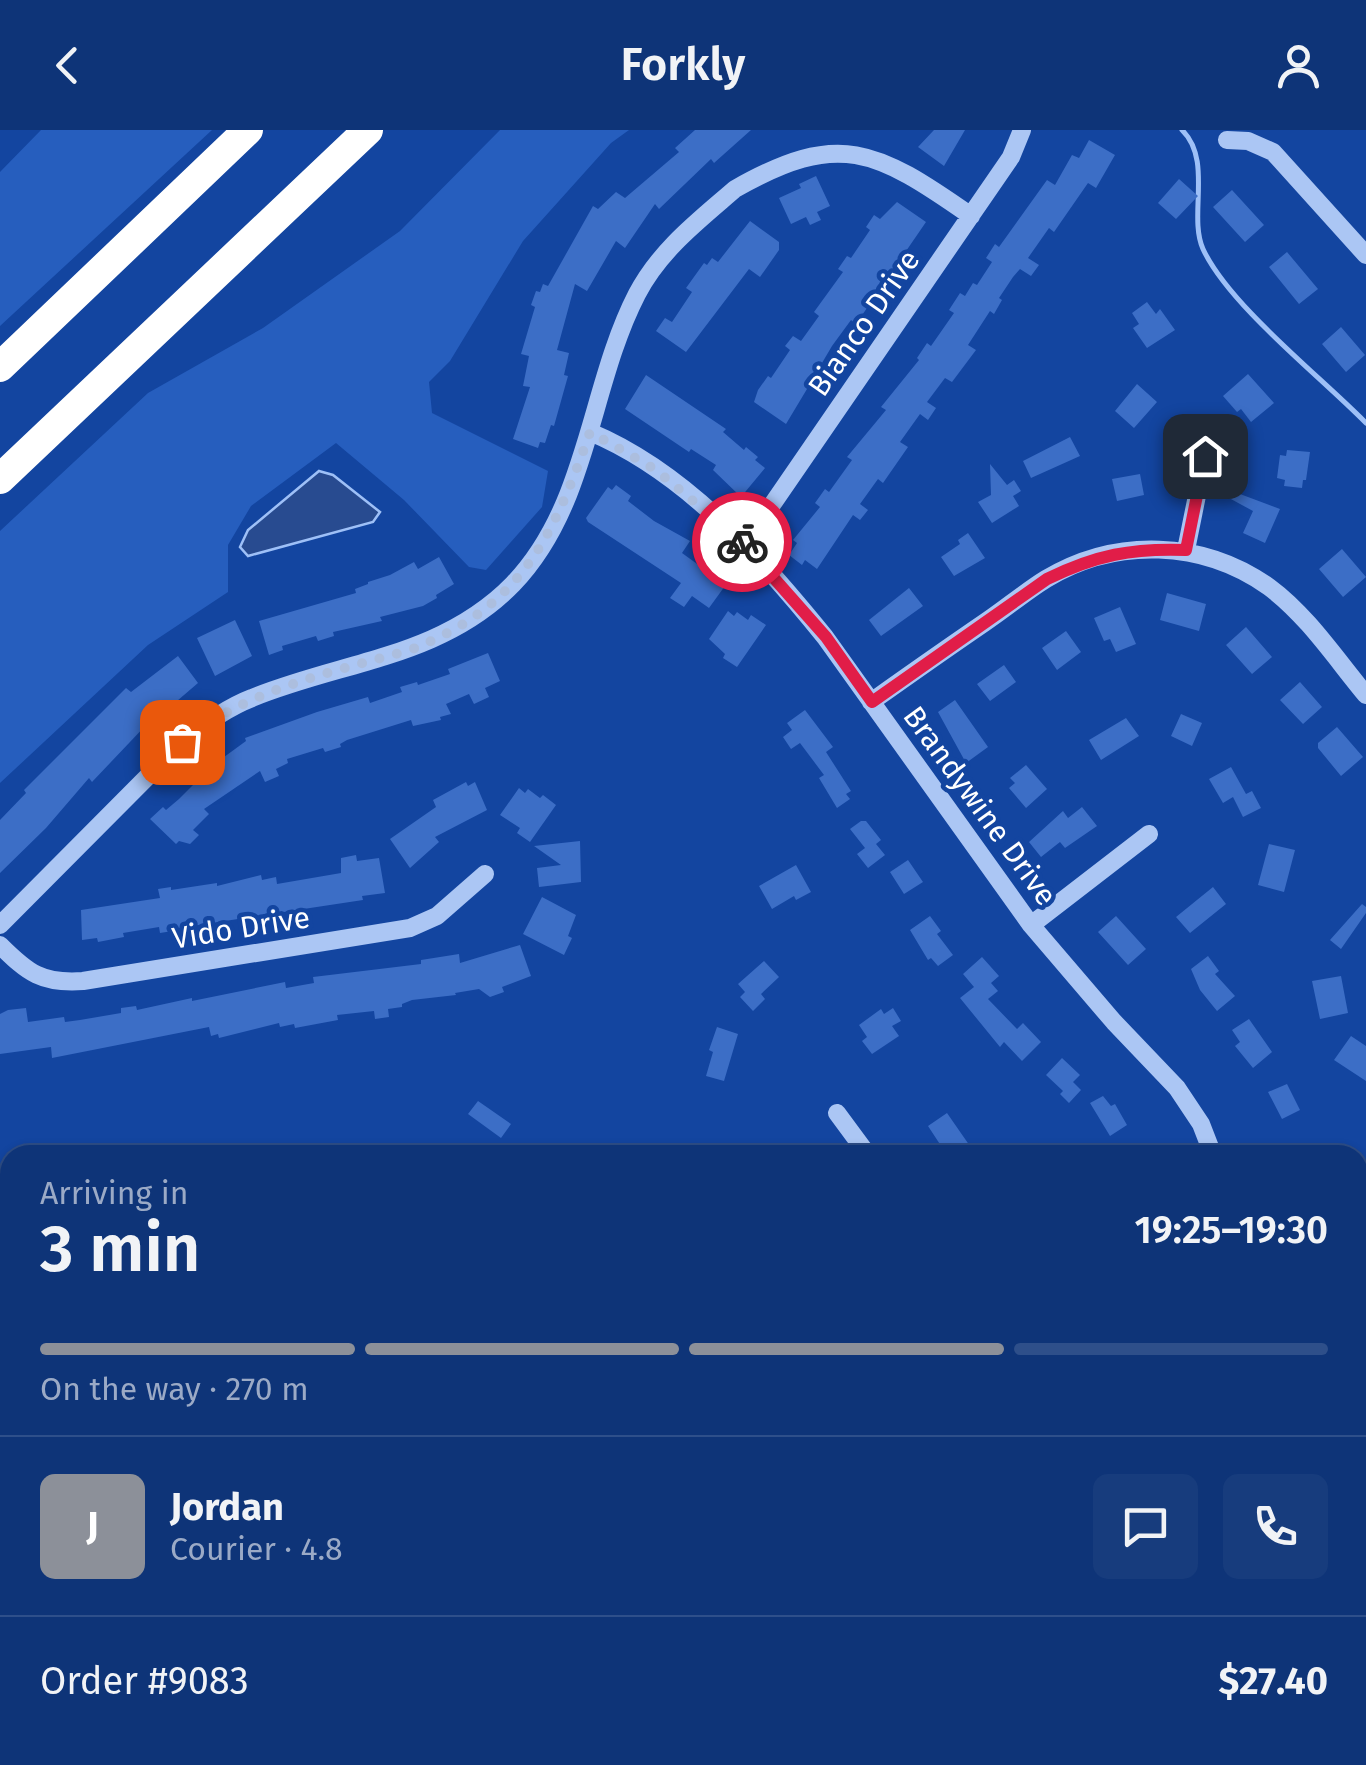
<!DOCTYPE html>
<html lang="en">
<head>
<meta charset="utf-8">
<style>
	body { margin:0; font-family:"Fira Sans",sans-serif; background:#173c7d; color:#f1f3f6; height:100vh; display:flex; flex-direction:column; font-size:38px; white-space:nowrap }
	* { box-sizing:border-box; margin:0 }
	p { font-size:32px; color:#9baac6 }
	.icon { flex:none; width:55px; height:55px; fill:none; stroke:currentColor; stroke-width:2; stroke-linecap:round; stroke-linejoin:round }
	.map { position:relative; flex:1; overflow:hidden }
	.panel { position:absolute; left:0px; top:1015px; width:1368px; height:620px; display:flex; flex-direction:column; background:#0e3478; border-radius:30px 30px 0 0; box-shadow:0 2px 8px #0004,0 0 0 2px #2e4f8a }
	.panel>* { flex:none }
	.pin { position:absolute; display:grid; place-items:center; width:85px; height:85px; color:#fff; margin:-42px; border-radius:20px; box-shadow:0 5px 15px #0006 }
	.courier { position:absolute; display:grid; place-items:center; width:100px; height:100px; margin:-50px; border:8px solid #e11d48; border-radius:50%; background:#fff; color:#222; box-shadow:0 2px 12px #0007 }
	.summary em { font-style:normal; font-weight:600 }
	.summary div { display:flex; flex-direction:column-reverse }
	.summary { display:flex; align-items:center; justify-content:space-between; height:170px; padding:0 40px }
	h1 { font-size:65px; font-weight:600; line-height:75px }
	.bar { display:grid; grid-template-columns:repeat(4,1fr); gap:15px 10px; align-content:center; height:120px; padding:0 40px }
	.bar i { height:12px; border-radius:8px; background:#2e4f8a }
	.bar .selected { background:#8c9099 }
	.bar p { grid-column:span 4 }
	.line { display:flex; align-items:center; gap:25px; padding:0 40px; border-top:2px solid #2e4f8a }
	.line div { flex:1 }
	.round { display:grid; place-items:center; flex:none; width:105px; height:105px; border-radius:15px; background:#173c7d }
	header { display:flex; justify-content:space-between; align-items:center; height:130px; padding:0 40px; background:#0e3478; font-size:45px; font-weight:600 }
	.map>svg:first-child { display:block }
	.green { fill:#265ebe }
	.water { fill:#284b90; stroke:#9ec0f7; stroke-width:2.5 }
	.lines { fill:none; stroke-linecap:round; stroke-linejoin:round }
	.stream { stroke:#9ec0f7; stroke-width:5 }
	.building { fill:#3c6ec6 }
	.minor { stroke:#abc6f4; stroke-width:18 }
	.major { stroke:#f9fbff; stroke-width:25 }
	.highway { stroke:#fff; stroke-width:30 }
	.done { stroke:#acbede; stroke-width:10; stroke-dasharray:0 18 }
	.route { stroke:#e11d48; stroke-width:12 }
	.labels { text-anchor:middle; stroke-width:9; stroke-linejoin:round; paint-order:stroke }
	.street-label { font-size:30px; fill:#fff; stroke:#1345a0 }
</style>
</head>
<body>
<header><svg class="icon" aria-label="back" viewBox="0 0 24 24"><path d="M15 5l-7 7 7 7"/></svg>Forkly<svg class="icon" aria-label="person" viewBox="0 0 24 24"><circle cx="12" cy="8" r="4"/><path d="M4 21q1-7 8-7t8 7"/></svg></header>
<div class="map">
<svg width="1366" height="1635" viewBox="0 0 1366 1635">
	<rect width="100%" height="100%" fill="#1345a0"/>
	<!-- green -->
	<path class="green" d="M41,0H212L0,196V42Z
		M500,0H629L611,13L523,111L450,231L429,252L432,283L548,341L542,377L486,440L469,437L404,370L336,313L251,376L228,415V462L148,515L0,653V401L148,263L263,198L400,101Z"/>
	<!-- water -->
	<path class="water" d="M319,341L333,345L380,382L373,392L248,426L240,417L248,400Z"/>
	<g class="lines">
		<!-- stream -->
		<path class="stream" d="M1182,0C1213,30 1188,86 1203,119C1229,175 1320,246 1366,293"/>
	</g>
	<!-- building -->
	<path class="building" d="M695,0H751L714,33L711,29L659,79L655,74L625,118L616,111L587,161L575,154L557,220L569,223L564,245L568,246L554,296L551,295L545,313L540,312L538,318L513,309L530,257L523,256L529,226L521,224L535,177L531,175L536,161L540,162L543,154L548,156L593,76L598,79L616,62L625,68L679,22L675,18Z
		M934,0H965L944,36L918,17Z
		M1089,10L1115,25L1096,58L1088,53L1054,102L1049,98L1028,128L1039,135L1031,146L1020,139L1013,147L999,168L1002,170L994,184L990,181L968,215L976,220L952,252L945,248L927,272L936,278L928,290L920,284L900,312L908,317L883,353L878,349L860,374L868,380L860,390L853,385L817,439L805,430L802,435L789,425L797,413L793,410L820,377L815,373L825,359L829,362L852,330L847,327L886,280L881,277L919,230L917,228L927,213L931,216L954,183L949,180L960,163L965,166L973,153L977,155L992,132L986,128L995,114L999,117L1047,50L1055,55L1072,25L1079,28Z
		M816,46L830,76L817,82L821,90L810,95L806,87L791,94L779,68L801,58L799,54Z
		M1179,49L1198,66L1176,89L1158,73Z
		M1232,60L1264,95L1245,112L1213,77Z
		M897,72L926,92L856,194L851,190L832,216L822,233L827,236L816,251L813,249L786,294L754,272L758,260L768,246L771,248L790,220L785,216L793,206L801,211L819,186L814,182L843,142L838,139L847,126L851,128L870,100L866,97L874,85L880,89Z
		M750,91L779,112V120L760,147L749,139L686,222L656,201L665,188L672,192L692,162L686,158L704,133L707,135L712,128L718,132Z
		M1287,122L1318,159L1299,174L1269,137Z
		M1147,172L1156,184L1160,179L1175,200L1147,218L1133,198L1139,194L1132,183Z
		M1341,197L1365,225L1346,242L1322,214Z
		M1248,244L1274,273L1251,292L1241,279L1237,282L1223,266Z
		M646,245L726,299L723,302L744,320L746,317L758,327L755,330L765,338L741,367L713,340L716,335L691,319L689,322L625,279Z
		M1137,254L1157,272L1134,298L1115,281Z
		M1070,307L1080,326L1031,348L1023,331Z
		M1287,320L1310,322L1306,350H1303L1302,358L1284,356L1285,350L1277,348L1280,325L1286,326Z
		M990,334L1007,355L1014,350L1021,361L1013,366L1019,376L992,393L978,372L991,365Z
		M1140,344L1144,365L1117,371L1112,349Z
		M616,355L631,366L628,371L654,391L690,411L682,423L711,444L715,439L730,449L709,478L692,466L684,477L670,468L681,453L588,392L586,388L608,357L612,360Z
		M1232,361L1280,379L1265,413L1243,403L1253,381L1229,368Z
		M968,403L985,428L954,446L941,427L960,414L958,410Z
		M1342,419L1366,447L1343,467L1319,439Z
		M439,427L454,454L436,465L437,468L423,476L380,487L382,491L333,502L334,506L318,511L316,506L282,516L283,520L269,525L259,491L356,463L355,459L368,454V452L390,445L414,432L418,439Z
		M909,458L923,476L881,506L869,490Z
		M1167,463L1206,474L1199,501L1160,490Z
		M1120,477L1136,514L1116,522L1110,509L1104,511L1094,488Z
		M728,481L734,486L737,482L748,490L751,485L766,495L737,537L723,528L725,524L709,509Z
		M235,490L252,526L215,546L197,508Z
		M1246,497L1272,527L1252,544L1226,515Z
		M1066,501L1081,522L1057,540L1042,518Z
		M488,523L500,551L485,558L489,567L474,574L469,564L446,574L451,584L440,587L441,590L413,596L411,590L347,610L340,614L341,617L325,622L323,618L287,629L288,633L276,639L279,646L265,652L260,641L204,679L209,684L193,700L199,705L190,714L179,711L176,714L150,689L163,677L166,680L179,669L196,652L194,645L207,635L209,638L246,611L245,608L317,582L368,567L370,573L402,562L400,557L417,552L418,555L450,544L448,539Z
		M178,526L198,553L170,577L167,573L92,652L89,648L46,698L0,743V690L26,663L24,660L126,558L131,562Z
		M1004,535L1016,552L990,571L977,554Z
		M1300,552L1322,577L1303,594L1280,570Z
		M955,570L988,617L966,633L938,582Z
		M805,580L833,617L826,622L851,661L846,664L850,669L837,678L819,648L824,645L800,613L791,619L783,607L792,600L787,593Z
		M1181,584L1202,593L1192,616L1171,606Z
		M1126,588L1139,606L1101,630L1089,610Z
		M1337,597L1363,627L1341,646L1318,618V613Z
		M1026,635L1047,659L1026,678L1009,658L1015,653L1010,648Z
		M1231,637L1246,664L1252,661L1261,678L1243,687L1233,667L1223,673L1209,649Z
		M466,652L468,656L475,652L487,680L435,707L439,712L410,738L390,709L436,677L433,670Z
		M519,658L525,663L528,659L540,668L543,665L556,675L530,712L517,703L520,698L500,685Z
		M1082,677L1097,696L1065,718L1060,712L1041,727L1029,712L1063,681L1068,688Z
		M861,691H866L881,710L876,714L885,725L868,738L857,724L865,718L850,699Z
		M580,711L581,752L539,757L537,738L561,735L534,716Z
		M1269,714L1295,720L1284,762L1258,755Z
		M356,725L357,731L379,728L385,763L362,766L363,770L179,798V800L160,803L159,797L123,803L124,807L98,812L97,808L82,810L81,780L160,768L158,759L171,757V760L217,753V756L261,745L262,750L276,747L277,754L341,743V728Z
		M908,730L923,752L904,764L890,742Z
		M796,735L811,762L796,770L794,766L772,779L759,756Z
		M1213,757L1226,774L1190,803L1176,787Z
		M542,767L576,785L568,806L572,808L564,825L523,804Z
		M1362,774L1366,777V783L1341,819L1330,810Z
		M930,786L941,801L937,804L953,825L938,836L931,828L928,830L910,800Z
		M1116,786L1146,819L1128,835L1098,802Z
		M520,815L531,846L502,857L504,862L490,867L479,859L455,863L456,865L412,870L402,874V877L388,879L389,887L375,889L374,881L337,885L338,890L295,898L294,894L280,897L279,893L219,908L218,904L211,906L209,897L52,928L51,917L0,924V884L8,880L26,878L28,892L64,887L65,892L80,890L121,883V878L136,876L137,880L192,868V871L285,852L286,858L314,853L313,847L421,834V830L459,824L460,833Z
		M1208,826L1219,841L1215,844L1235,866L1217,881L1200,860L1191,839Z
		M982,827L999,846L991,853L998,861L988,869L1017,899L1023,893L1041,912L1022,931L1004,912L1000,917L960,868L974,857L963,844Z
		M764,831L779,847L761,864L765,869L753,881L740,867L745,862L738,854Z
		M1341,846L1348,883L1320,889L1312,851Z
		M893,878L901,891L892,896L899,906L872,924L862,911L867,907L859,895L881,879L884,884Z
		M1249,889L1272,922L1253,938L1235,916L1240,912L1232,900Z
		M717,897L738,904L724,951L706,946L713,922L709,920Z
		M1351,906L1366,916V951L1334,930Z
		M1062,928L1080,945L1073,952L1081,960L1069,973L1060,964L1063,961L1046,945Z
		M1287,954L1300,980L1282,989L1268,962Z
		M1103,966L1111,976L1115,974L1127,995L1110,1006L1090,973Z
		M478,971L511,994L501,1008L468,984Z
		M947,983L972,1019L963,1025H947L928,996Z"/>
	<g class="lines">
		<!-- minor -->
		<path class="minor" d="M1227,10L1248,11L1273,22L1366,125
			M590,302C686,342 761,428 825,507L1031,795L1114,892L1177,958L1201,994L1213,1025
			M745,414L1011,27L1022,0
			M1186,420L1205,326
			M871,572C909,545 946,519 984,493C1005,479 1025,462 1046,449C1116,407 1203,410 1269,457C1307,485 1336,529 1366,565
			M0,795L182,612C204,594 226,578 252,568C342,531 441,528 513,454C589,375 589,257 637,164C660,120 698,91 735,59C839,0 875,19 971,86
			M1031,795L1149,704
			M0,815C28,843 42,854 83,851L410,798L437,786L485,744
			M837,983L868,1025
			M1358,1613L1366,1621
			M827,1625L840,1635
			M65,1635L76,1625"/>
		<!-- major -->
		<path class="major" d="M1358,1091L1366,1090
			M355,1635L365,1625"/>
		<!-- highway -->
		<path class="highway" d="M0,237L248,0
			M0,349L368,0"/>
	</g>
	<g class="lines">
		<!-- done -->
		<path class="done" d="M182,612C248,559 330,543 410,520C521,477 553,408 590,302L656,340L742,412"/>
		<!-- route -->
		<path class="route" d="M742,412L826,507L872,572L1047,449C1096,425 1132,418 1186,420L1205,326"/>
	</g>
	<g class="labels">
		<!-- street labels -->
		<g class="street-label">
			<text transform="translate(864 193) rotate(-55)" y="10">Bianco Drive</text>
			<text transform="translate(980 676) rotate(54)" y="10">Brandywine Drive</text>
			<text transform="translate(241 798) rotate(-9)" y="10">Vido Drive</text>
		</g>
	</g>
</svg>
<div class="pin" style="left:182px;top:612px;background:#ea580c"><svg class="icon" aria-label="bag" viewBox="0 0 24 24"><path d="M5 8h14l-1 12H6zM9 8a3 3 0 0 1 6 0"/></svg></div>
<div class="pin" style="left:1205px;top:326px;background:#1f2937"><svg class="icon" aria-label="home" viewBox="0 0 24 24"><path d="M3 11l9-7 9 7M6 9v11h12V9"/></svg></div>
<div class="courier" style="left:742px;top:412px"><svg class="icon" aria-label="bike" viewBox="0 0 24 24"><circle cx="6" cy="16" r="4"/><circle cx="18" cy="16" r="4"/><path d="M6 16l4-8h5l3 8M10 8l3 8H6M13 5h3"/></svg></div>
<section class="panel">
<div class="summary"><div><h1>3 min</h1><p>Arriving in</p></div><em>19:25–19:30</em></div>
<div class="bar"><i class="selected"></i><i class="selected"></i><i class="selected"></i><i></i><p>On the way · 270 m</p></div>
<div class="line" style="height:180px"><b class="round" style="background:#8c9099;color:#fff">J</b><div><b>Jordan</b><p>Courier · 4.8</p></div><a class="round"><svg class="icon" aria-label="chat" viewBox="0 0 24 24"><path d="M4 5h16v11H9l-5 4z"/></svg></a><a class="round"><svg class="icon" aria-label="phone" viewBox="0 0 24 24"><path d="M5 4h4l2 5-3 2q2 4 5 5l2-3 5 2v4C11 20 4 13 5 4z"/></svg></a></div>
<div class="line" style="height:130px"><div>Order #9083</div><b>$27.40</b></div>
</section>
</div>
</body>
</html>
